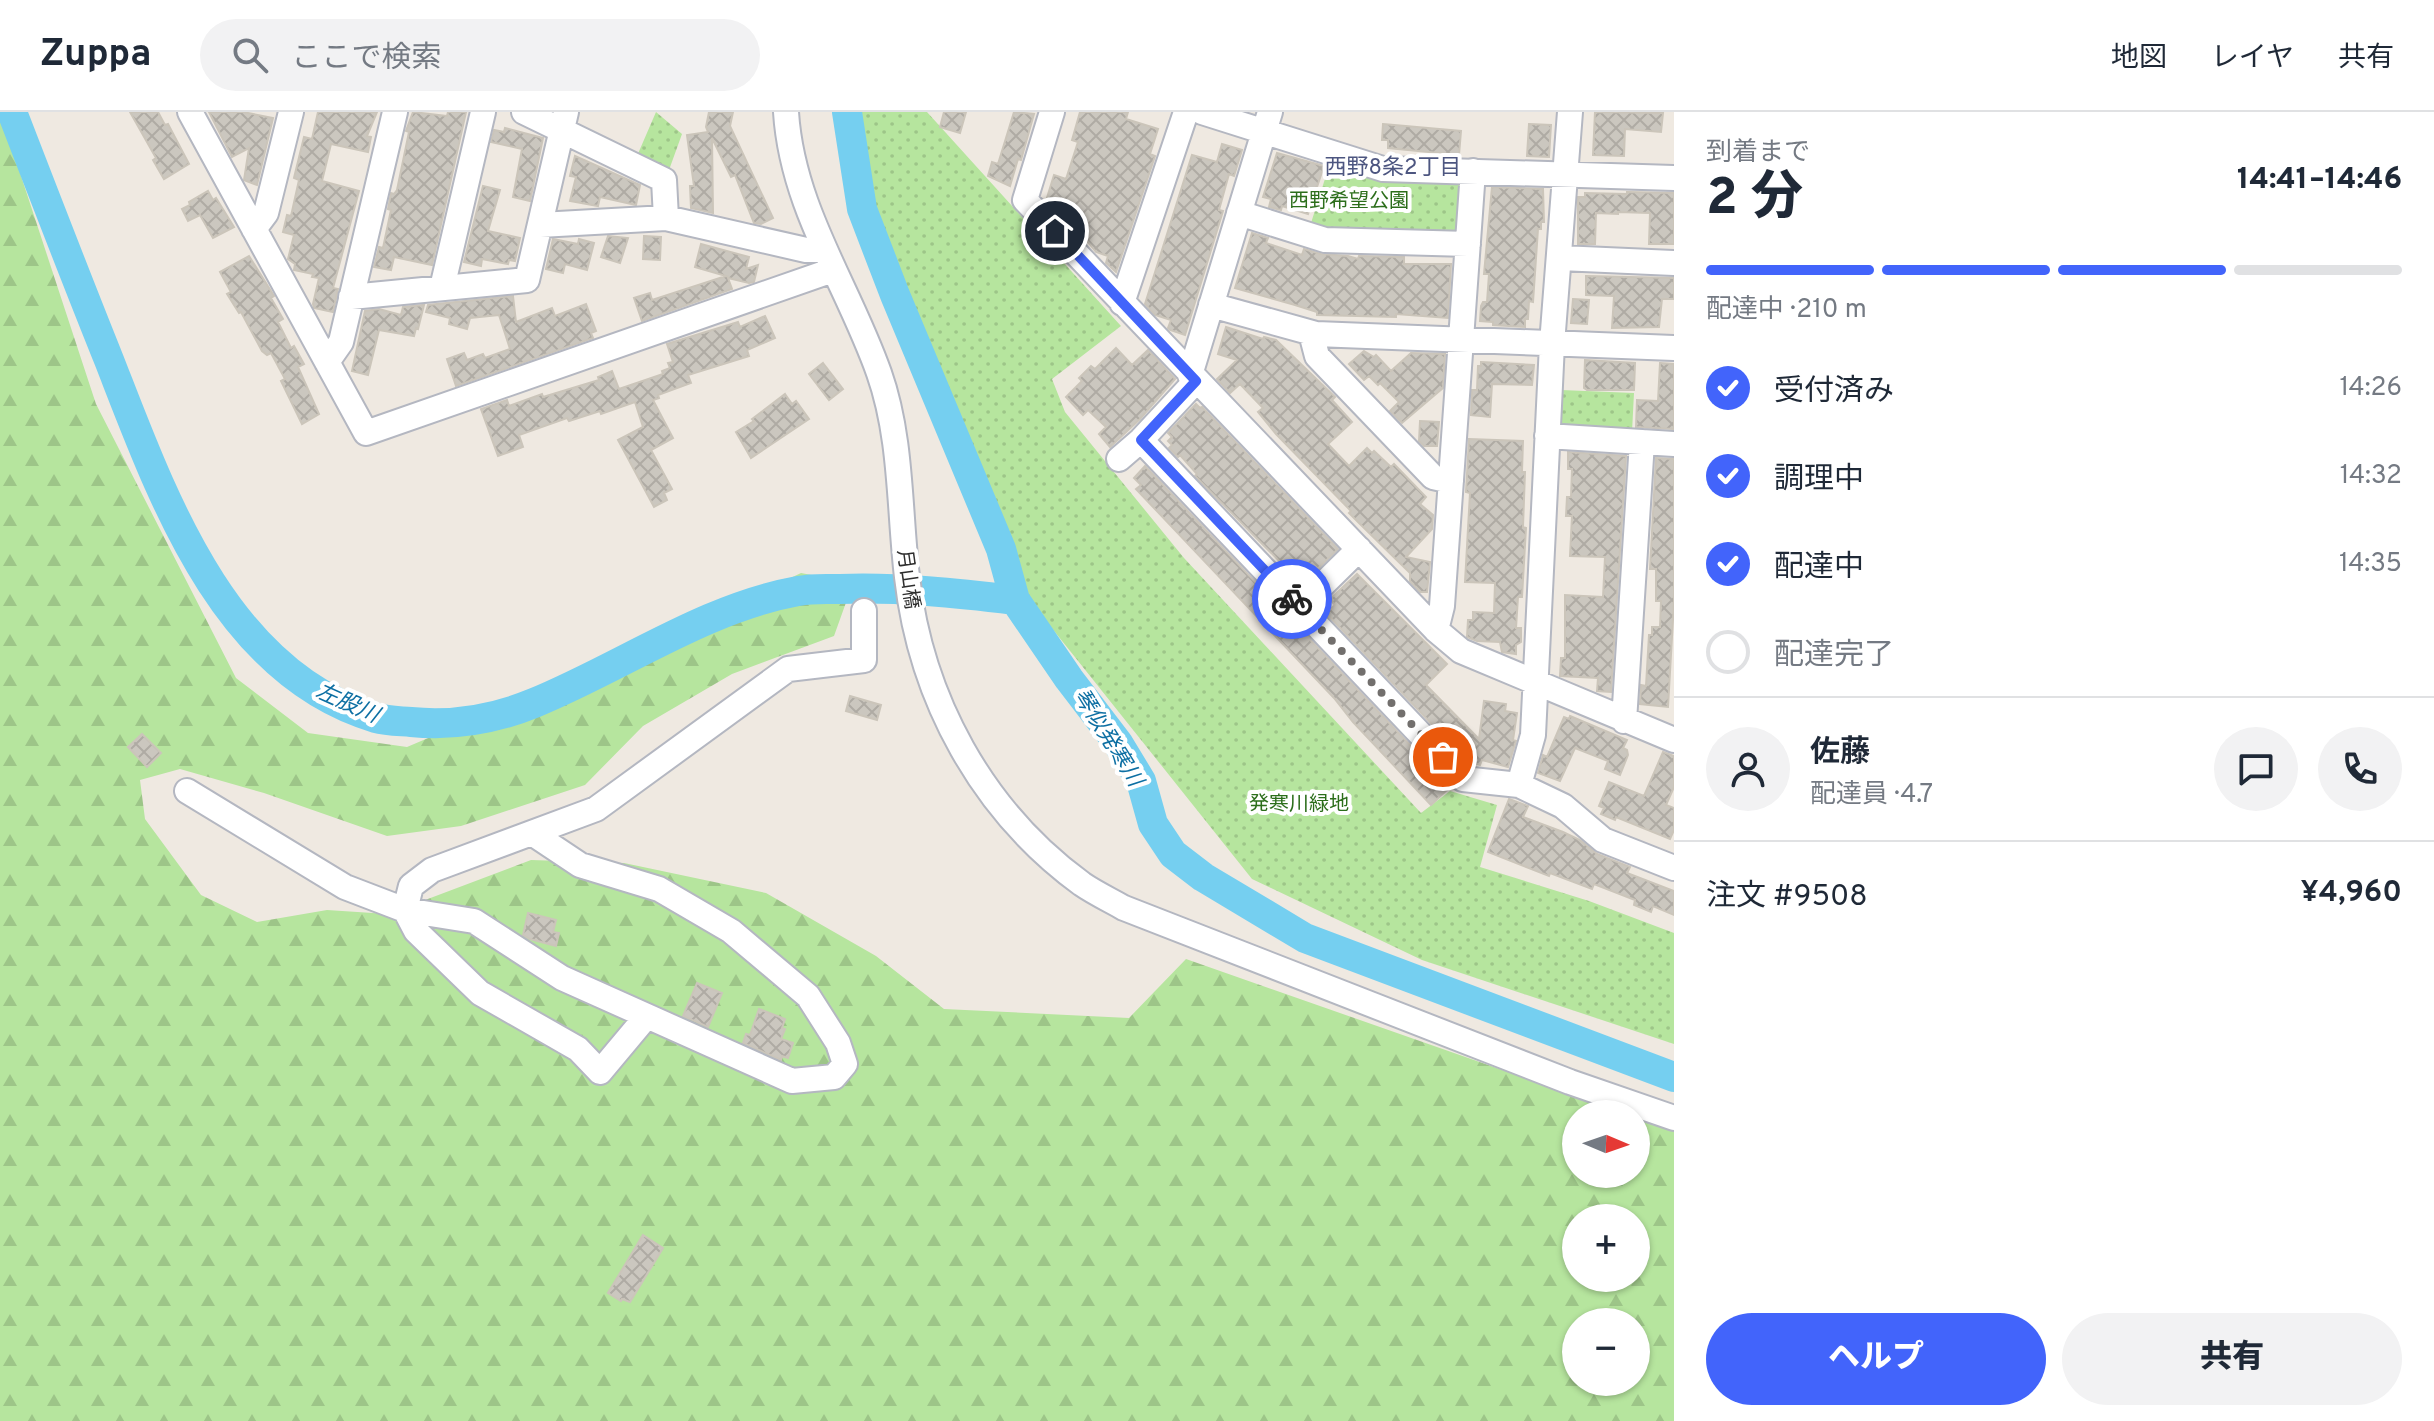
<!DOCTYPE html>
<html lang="ja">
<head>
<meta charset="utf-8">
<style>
	body { margin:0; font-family:Overpass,"Noto Sans JP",sans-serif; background:#f2f2f3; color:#1f2937; height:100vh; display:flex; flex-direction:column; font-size:30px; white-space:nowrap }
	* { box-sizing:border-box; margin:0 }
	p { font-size:26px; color:#747a83 }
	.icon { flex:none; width:44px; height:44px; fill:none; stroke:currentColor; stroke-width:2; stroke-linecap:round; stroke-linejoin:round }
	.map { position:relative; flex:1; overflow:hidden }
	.sheet { display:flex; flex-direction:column; background:#fff; width:760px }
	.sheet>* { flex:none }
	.needle { width:52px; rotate:92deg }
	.fabs { position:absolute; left:1562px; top:988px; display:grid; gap:16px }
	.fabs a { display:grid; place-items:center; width:88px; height:88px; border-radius:50%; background:#fff; box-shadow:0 2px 6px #0004; font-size:40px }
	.pin { position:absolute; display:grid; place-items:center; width:68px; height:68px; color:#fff; margin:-34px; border:4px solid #fff; border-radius:50%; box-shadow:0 2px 8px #0007 }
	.courier { position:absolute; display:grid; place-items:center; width:80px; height:80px; margin:-40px; border:6px solid #4264fb; border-radius:50%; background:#fff; color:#222; box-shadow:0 2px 10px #0007 }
	.overview em { font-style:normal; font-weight:800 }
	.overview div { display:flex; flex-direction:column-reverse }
	.overview { display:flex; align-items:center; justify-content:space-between; height:136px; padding:0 32px }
	h1 { font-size:52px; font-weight:800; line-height:60px }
	.bar { display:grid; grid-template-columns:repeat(4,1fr); gap:12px 8px; align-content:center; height:96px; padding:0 32px }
	.bar i { height:10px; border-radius:6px; background:#e0e1e3 }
	.bar .selected { background:#4264fb }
	.bar p { grid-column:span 4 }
	.line { display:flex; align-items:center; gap:20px; padding:0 32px; border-top:2px solid #e0e1e3 }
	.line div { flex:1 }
	.round { display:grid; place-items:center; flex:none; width:84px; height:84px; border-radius:42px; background:#f2f2f3 }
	ol { padding:0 32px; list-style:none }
	li { display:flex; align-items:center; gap:24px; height:88px }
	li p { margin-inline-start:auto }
	li .icon { padding:8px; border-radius:50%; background:#4264fb; color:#fff; stroke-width:4 }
	li:last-child { color:#747a83 }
	li i { width:44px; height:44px; border:4px solid #e0e1e3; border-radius:50% }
	.action { display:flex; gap:16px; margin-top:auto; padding:16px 32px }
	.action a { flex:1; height:92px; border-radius:48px; background:#4264fb; color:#fff; font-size:32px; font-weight:800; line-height:92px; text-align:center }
	.action a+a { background:#f2f2f3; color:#1f2937 }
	header { display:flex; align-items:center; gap:48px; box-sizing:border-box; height:112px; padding:0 40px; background:#fff; border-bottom:2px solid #e0e1e3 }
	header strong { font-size:38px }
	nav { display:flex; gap:44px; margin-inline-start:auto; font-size:28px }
	.search { width:560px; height:72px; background:#f2f2f3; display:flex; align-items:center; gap:20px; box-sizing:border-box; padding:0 28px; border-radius:44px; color:#747a83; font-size:30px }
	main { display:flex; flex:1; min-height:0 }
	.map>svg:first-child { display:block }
	.forest { fill:url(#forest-firs); fill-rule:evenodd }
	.park { fill:url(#park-dots) }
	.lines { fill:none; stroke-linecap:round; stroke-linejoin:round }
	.river { stroke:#75cff0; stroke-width:30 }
	.building { fill:url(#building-cross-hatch); stroke:#cbc5ba; stroke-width:2 }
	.minor-casing { stroke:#b4b7c1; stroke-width:28 }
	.minor { stroke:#fff; stroke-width:24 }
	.done { stroke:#726f6d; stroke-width:8; stroke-dasharray:0 14.4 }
	.route { stroke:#4264fb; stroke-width:10 }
	.labels { text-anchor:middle; stroke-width:8; stroke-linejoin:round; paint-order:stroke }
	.park-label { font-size:20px; fill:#2c6e1b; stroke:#fff }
	.street-label { font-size:20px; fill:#2e2e2e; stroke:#fff }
	.neighbourhood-label { font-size:22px; fill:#4d5680; stroke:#fff }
	.water-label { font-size:22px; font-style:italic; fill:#0d6fa3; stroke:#fff }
</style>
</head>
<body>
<header>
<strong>Zuppa</strong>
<div class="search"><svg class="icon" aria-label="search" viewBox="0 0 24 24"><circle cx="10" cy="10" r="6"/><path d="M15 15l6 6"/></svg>ここで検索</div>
<nav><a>地図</a><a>レイヤ</a><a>共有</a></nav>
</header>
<main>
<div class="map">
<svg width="1674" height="1309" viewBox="0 0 1674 1309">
	<defs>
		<pattern id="forest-firs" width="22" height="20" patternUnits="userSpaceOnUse" patternTransform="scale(2)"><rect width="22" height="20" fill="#b6e59e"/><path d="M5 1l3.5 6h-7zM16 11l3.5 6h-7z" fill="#9dc588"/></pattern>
		<pattern id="park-dots" width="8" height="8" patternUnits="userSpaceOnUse" patternTransform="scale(2)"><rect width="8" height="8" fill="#b6e59e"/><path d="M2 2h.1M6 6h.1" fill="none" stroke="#9dc588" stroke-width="1.8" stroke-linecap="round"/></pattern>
		<pattern id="building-cross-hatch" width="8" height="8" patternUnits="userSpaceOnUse" patternTransform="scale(2)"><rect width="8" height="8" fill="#cbc7bf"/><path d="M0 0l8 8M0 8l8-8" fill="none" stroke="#afaba4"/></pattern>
	</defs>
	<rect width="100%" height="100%" fill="#efe9e1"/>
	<!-- forest -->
	<path class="forest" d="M0,0L96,292L236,566L308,621L407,635L539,579L633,555L715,502L801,461L853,471L834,524L732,562L643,614L585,673L461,714L387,724L264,681L180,657L140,668L145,707L201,783L257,810L327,798L388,802L531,748L624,751L766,781L876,844L944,897L1129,906L1186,847L1628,1002H1576V1062H1636V1005L1674,1018V1309H0ZM1576,1106H1636V1166H1576ZM1576,1210H1636V1270H1576Z"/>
	<!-- park -->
	<path class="park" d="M656,0L682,22L669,58L637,44Z
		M859,0H927L1121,214L1052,267L1065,300L1184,446L1421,701L1450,679L1497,693L1480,755L1589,789L1674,821V932L1422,848L1252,767L1027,485L898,158L870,101Z
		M1330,51L1452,67L1460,74L1457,117L1452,122L1333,117L1311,111Z
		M1561,278L1634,281L1632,320L1560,314Z"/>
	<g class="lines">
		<!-- river -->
		<path class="river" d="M12,0C44,83 76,166 109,248C161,381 223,561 376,606C387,609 399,609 411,610C452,614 495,607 534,591C622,555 704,496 798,479C812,476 826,477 840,477C899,475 957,481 1015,488
			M847,0L862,97L895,183L1001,437L1015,488L1069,567L1118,631L1141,669L1153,712L1173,742L1203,765L1305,826L1674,965"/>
	</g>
	<!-- building -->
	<path class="building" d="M130,0H158L165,13L168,12L189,52L164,67L153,48L156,46Z
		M209,0H243L273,6L257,73L244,68L249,36L232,45Z
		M318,0H377L367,24L371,25L368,40L331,32L322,69L359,79L333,176L338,177L333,200L314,196L313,192L319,166L312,165L313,162L294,158L295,152L288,147L294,123L283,120L287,103L291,104L299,68L294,66L304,25L312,27Z
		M413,0L447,4L448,0H466L432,153L394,145L391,158L374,155L379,135L383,136L391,98L388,97L391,81L394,82L397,78L409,20L406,19Z
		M709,0H733L730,14L773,106L761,112L754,111L735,63L731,65L712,26L713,101L691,96L690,74H694L687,23L708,20L706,15Z
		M944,0H966L960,21L940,15Z
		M1014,0L1034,2L1021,48L1018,47L1010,74L988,64L992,50L998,52Z
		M1080,0H1128L1126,7L1158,17L1150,42L1155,44L1116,160L1106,151L1108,144L1096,140L1084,125L1079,122L1082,111L1061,104L1046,89L1054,63L1066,67L1078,30L1072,28Z
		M1595,0L1663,1L1661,20L1625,17L1624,44L1593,43Z
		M1383,12L1461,19L1459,43L1388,36V28H1382Z
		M1529,12L1551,13L1549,45L1527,44Z
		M505,16L543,26L530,89L513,85L522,37L491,30L494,18L504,20Z
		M1222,32L1242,38L1234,64L1229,62L1219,98L1223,99L1185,223L1170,218L1168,216L1171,208L1155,203L1145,192L1192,43L1217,50Z
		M1277,41L1324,54L1308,102L1282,94L1281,98L1269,95L1271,87L1263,85Z
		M575,44L640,73L636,93L600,85L598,94L570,89L576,65L570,64Z
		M483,74L500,78L488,119L520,126L515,149L509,148L508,152L482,147L481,154L464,150Z
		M1492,75L1543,77L1544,110H1541V117H1538L1533,190L1529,189L1528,207H1525V215L1493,213V210L1480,209L1481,194L1483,190H1487L1489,162H1484Z
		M208,79L213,88L216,86L234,115L213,126L200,103L188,109L182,97L190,93L189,90Z
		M1627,80L1674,81V132H1649L1650,101L1618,100V102L1596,101L1595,132H1578V85H1585V81L1627,82Z
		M1252,121L1268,126L1266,131L1302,143L1304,137L1321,142L1348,144L1358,147L1359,144L1404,145V152H1451L1448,206L1396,202V205L1317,203V200L1295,193L1235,176Z
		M608,124L628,126L620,151L601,145Z
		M644,124L661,125L660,148L643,147Z
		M553,127L578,132L579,127L594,131L587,158L565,152L563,161L546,157Z
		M701,132L749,145L746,157L758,153L754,170L749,171L728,166L732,177L642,209L634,186L650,181L652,188L726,164L695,155Z
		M249,144L274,184L271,186L283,207L278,210L291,236L294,234L304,252L298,255L319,302L302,312L281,269L285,267L271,241L267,243L262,239L241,200L239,201L227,182L231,180L220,160Z
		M1586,164L1674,166V187H1662L1659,215L1612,216L1614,184L1586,183Z
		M513,184L516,210L552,196L555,204L586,192L596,219L591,221L593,226L456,274L447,247L464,241L467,248L483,242L485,246L510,237L499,203L470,206L467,217L449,212L450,206L426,200L428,193Z
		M1573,187L1589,188L1587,212L1571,211Z
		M424,193L418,217L416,216L414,224L379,218L368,263L352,259L365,199L379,197L401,203L403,195Z
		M765,204L775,226L747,238L749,244L688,263L691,271L658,283L659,286L653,288L673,326L651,338L672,377L664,381L667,388L654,395L618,328L643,315L635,290L601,302L600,299L569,309L567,306L519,323L523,335L498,344L481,297L507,288L509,294L542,282L543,285L599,268L598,265L612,259L619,277L663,262L662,259L670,256L668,251L673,250L667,232L738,210L740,215Z
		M1226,215L1263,227L1264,225L1276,228L1335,285L1332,288L1352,310L1328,332L1349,354L1367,336L1372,341L1374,339L1391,355L1394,352L1426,385L1420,392L1433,403L1432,417L1406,445L1430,450L1427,480H1420L1410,469V461L1360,412L1349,401L1351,399L1276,322L1258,300L1263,296L1240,272L1230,281L1217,267L1237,248L1218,242Z
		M1116,236L1132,253L1148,238L1175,267L1140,307L1110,335L1099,322L1106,315L1088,298L1083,303L1066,285L1082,269L1079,266L1091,254L1095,257Z
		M1364,239L1374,245L1376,243L1391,259L1411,241L1445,242L1443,276L1402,311L1390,299L1399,290L1380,271L1378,273L1369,264L1364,268L1349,252Z
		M1585,248L1635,251L1634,278H1587L1584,276Z
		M1481,250L1534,253L1532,273L1492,272L1490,305L1471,303L1472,278H1477L1478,254H1481Z
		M823,251L843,277L829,288L809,262Z
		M1660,251L1674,252V317L1636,315L1637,288L1658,289Z
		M785,282L792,292L796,289L809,307L751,346L736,320L754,309L752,307Z
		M1196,292L1200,296L1202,295L1338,437L1302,472L1195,364L1197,362L1180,343L1178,345L1169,336L1172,333L1168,329L1172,325L1168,321Z
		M1420,309L1439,310L1437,334H1424L1419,329Z
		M1469,327L1523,329L1522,360H1525L1523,415L1526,416L1522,485H1518L1516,516H1521V530L1516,533V542L1502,540L1500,530L1477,529L1467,525L1468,508H1473V500L1494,501L1495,471L1465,470L1470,381L1466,380Z
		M1568,340L1626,344L1611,580L1597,579L1598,566L1560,564L1561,546H1565V483L1603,485L1605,445L1570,444L1572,404H1566L1567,385H1571L1572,357H1568Z
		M1656,346L1674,347V490L1668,595L1640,592L1641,573L1646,574L1649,523H1652V515H1660L1661,489H1656V457H1650Z
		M1145,354L1450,675L1431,693L1353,610L1334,586L1136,377L1141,373L1134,366Z
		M1357,462L1447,552L1426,573L1479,627L1484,589L1506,592L1505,599L1517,601L1513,628L1516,629L1508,655L1482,648L1480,653L1466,648L1326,501L1335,493L1330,487Z
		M850,584L881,593L877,608L846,599Z
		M1570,604L1627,628L1623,636L1627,638L1628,643L1620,663L1605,657L1608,649L1575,636L1560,669L1538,661L1543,643L1547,645L1564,605L1569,607Z
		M142,622L161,641L147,655L128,635Z
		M1663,640L1674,644V675L1666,693L1674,696V718L1670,727L1616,705L1615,708L1601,702L1604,696L1599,694L1609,670L1644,684Z
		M1509,687L1528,694L1523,705L1563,720L1580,728L1597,742L1630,755L1627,761L1674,779V803L1653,794L1651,800L1634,793L1635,788L1594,772L1592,777L1550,761L1549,764L1488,740Z
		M528,801L556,808L553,820L559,821L556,834L530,827L523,823Z
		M697,871L722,881L708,915L683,904Z
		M759,897L785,907L782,916L785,917L781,927L793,931L788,946L782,944L781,948L743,931L746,922L750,923Z
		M643,1123L663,1136L630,1190L622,1187L621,1189L608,1181Z"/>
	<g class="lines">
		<!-- minor casing -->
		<g class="minor-casing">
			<path id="minor" d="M190,0L366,321L833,158
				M524,0L664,68L666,106
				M786,0C792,96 848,173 879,261C902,326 899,397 907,465C921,587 982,699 1082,772C1095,781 1110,788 1124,796L1570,970L1674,1006
				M1052,0L1025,88L1436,518L1461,539L1674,628
				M1202,0L1383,57L1674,66
				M1239,101L1325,128L1468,132
				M540,113L666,106L806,138H825
				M254,117L266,101L291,0
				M1560,146L1674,151
				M442,176L483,0
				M351,185L527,168L566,0
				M1122,191L1186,0
				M1211,193L1316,222L1674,236
				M1311,221L1317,244L1433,365L1451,369
				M327,250L341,230L395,0
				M1190,263L1270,0
				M1547,324L1674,332
				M1141,328L1463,667L1519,673L1563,694L1603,728L1674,756
				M1119,347L1141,328L1196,269
				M1300,495L1359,437
				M1436,518L1442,494L1473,59
				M1624,609L1642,330
				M1519,673L1533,623L1552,232L1570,0
				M187,679L345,775L405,798L474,809L562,866L792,969L834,965L845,952L838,931L808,884L731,819L659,777L580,753L532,721
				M646,905L600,960L578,937L480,881L416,819L405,798L411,774L432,758L596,697L788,557L864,548V499"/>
		</g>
		<!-- minor -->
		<use href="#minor" class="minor"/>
	</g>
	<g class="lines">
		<!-- done -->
		<path class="done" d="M1292,487L1443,645"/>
		<!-- route -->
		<path class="route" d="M1055,119L1196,269L1141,328L1292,487"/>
	</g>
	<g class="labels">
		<!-- park labels -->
		<g class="park-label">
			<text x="1349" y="95">西野希望公園</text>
			<text x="1299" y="698">発寒川緑地</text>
		</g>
		<!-- street labels -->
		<g class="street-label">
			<text transform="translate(909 467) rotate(82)" y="7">月山橋</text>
		</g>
		<!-- neighbourhood labels -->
		<g class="neighbourhood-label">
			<text x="1393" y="62">西野8条2丁目</text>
		</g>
		<!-- water labels -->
		<g class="water-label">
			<text transform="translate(348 590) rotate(24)" y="8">左股川</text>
			<text transform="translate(1109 625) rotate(58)" y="8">琴似発寒川</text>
		</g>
	</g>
</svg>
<div class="fabs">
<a><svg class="needle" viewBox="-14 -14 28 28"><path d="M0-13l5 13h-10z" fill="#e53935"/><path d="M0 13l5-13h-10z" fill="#747a83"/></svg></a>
<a>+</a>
<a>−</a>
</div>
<div class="pin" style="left:1443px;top:645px;background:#ea580c"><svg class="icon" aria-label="bag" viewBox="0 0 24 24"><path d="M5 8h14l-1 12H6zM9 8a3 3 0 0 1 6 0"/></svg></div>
<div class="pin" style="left:1055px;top:119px;background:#1f2937"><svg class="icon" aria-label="home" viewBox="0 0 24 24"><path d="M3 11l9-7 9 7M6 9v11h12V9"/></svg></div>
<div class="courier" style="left:1292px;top:487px"><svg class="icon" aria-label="bike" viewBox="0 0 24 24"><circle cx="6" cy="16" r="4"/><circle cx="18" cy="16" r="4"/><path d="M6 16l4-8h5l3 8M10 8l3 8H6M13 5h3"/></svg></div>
</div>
<section class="sheet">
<div class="overview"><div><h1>2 分</h1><p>到着まで</p></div><em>14:41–14:46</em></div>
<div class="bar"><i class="selected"></i><i class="selected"></i><i class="selected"></i><i></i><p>配達中 · 210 m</p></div>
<ol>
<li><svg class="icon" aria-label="check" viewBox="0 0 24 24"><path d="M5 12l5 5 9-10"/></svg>受付済み<p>14:26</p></li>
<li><svg class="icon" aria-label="check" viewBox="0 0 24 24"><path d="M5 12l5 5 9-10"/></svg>調理中<p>14:32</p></li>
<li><svg class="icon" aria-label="check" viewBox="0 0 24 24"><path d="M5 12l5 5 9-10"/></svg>配達中<p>14:35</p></li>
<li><i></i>配達完了</li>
</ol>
<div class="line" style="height:144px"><a class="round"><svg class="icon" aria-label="person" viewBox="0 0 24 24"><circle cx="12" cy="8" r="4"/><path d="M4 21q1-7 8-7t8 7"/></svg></a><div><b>佐藤</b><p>配達員 · 4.7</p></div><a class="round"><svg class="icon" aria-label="chat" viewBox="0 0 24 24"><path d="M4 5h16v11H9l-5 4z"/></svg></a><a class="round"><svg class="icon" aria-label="phone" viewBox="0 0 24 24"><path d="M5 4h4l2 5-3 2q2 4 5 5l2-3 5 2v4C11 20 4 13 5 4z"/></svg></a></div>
<div class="line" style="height:104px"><div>注文 #9508</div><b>¥4,960</b></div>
<div class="action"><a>ヘルプ</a><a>共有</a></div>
</section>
</main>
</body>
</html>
